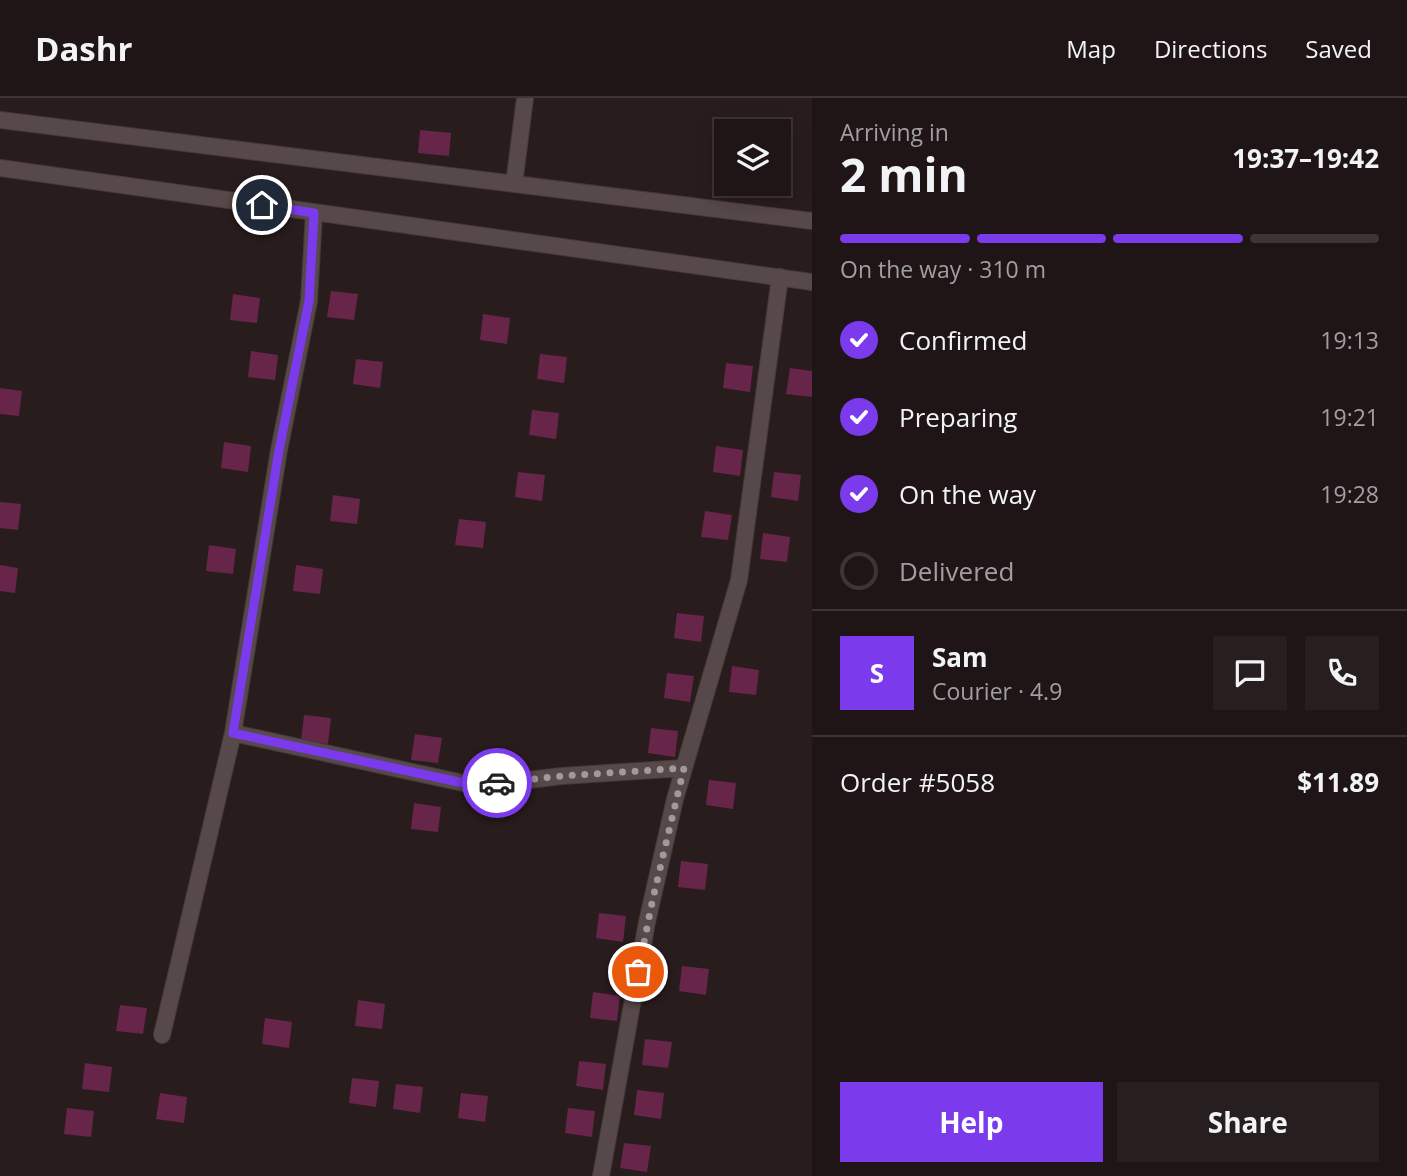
<!DOCTYPE html>
<html lang="en">
<head>
<meta charset="utf-8">
<style>
	body { margin:0; font-family:"Open Sans",sans-serif; background:#271e1f; color:#f1f3f6; height:100vh; display:flex; flex-direction:column; font-size:26px; white-space:nowrap }
	* { box-sizing:border-box; margin:0 }
	p { font-size:23px; color:#a19fa1 }
	.icon { flex:none; width:38px; height:38px; fill:none; stroke:currentColor; stroke-width:2; stroke-linecap:round; stroke-linejoin:round }
	.map { position:relative; flex:1; overflow:hidden }
	.side { display:flex; flex-direction:column; background:#1f1516; width:595px }
	.side>* { flex:none }
	.controls { position:absolute; left:714px; top:21px; display:grid; gap:14px }
	.controls a { display:grid; place-items:center; width:77px; height:77px; border-radius:0px; background:#1f1516; box-shadow:0 4px 18px #0003,0 0 0 2px #3c3435; font-size:35px }
	.pin { position:absolute; display:grid; place-items:center; width:60px; height:60px; color:#fff; margin:-30px; border:4px solid #fff; border-radius:50%; box-shadow:0 2px 7px #0007 }
	.courier { position:absolute; display:grid; place-items:center; width:70px; height:70px; margin:-35px; border:5px solid #7c3aed; border-radius:50%; background:#fff; color:#222; box-shadow:0 2px 9px #0007 }
	.head em { font-style:normal; font-weight:700 }
	.head div { display:flex; flex-direction:column-reverse }
	.head { display:flex; align-items:center; justify-content:space-between; height:119px; padding:0 28px }
	h1 { font-size:46px; font-weight:700; line-height:52px }
	.bar { display:grid; grid-template-columns:repeat(4,1fr); gap:10px 7px; align-content:center; height:84px; padding:0 28px }
	.bar i { height:9px; border-radius:5px; background:#3c3435 }
	.bar .active { background:#7c3aed }
	.bar p { grid-column:span 4 }
	.line { display:flex; align-items:center; gap:18px; padding:0 28px; border-top:2px solid #3c3435 }
	.line div { flex:1 }
	.round { display:grid; place-items:center; flex:none; width:74px; height:74px; border-radius:0px; background:#271e1f }
	ol { padding:0 28px; list-style:none }
	li { display:flex; align-items:center; gap:21px; height:77px }
	li p { margin-inline-start:auto }
	li .icon { padding:7px; border-radius:50%; background:#7c3aed; color:#fff; stroke-width:4 }
	li:last-child { color:#a19fa1 }
	li i { width:38px; height:38px; border:4px solid #3c3435; border-radius:50% }
	.cta { display:flex; gap:14px; margin-top:auto; padding:14px 28px }
	.cta a { flex:1; height:80px; border-radius:0px; background:#7c3aed; color:#fff; font-size:28px; font-weight:700; line-height:80px; text-align:center }
	.cta a+a { background:#271e1f; color:#f1f3f6 }
	header { display:flex; align-items:center; gap:42px; box-sizing:border-box; height:98px; padding:0 35px; background:#1f1516; border-bottom:2px solid #3c3435 }
	header strong { font-size:33px }
	nav { display:flex; gap:38px; margin-inline-start:auto; font-size:24px }
	main { display:flex; flex:1; min-height:0 }
	.map>svg:first-child { display:block }
	.building { fill:#67254a }
	.lines { fill:none; stroke-linecap:round; stroke-linejoin:round }
	.minor-casing { stroke:#443a3a; stroke-width:18 }
	.minor { stroke:#574849; stroke-width:16 }
	.done { stroke:#a39999; stroke-width:7; stroke-dasharray:0 12.6 }
	.route { stroke:#7c3aed; stroke-width:9 }
</style>
</head>
<body>
<header>
<strong>Dashr</strong>
<nav><a>Map</a><a>Directions</a><a>Saved</a></nav>
</header>
<main>
<div class="map">
<svg width="812" height="1078" viewBox="0 0 812 1078">
	<rect width="100%" height="100%" fill="#291c1d"/>
	<!-- building -->
	<path class="building" d="M420,32L451,35L449,58L418,55Z
		M331,193L358,196L354,222L327,219Z
		M233,196L260,200L257,225L230,222Z
		M483,216L510,220L507,246L480,242Z
		M251,253L278,257L275,282L248,279Z
		M540,256L567,259L564,285L537,281Z
		M356,261L383,264L380,290L353,286Z
		M726,265L753,268L750,294L723,290Z
		M790,270L812,273V299L786,296Z
		M0,290L22,293L19,318L0,316Z
		M532,312L559,315L556,341L529,337Z
		M224,344L251,348L248,374L221,370Z
		M716,348L743,352L740,378L713,374Z
		M518,374L545,377L542,403L515,399Z
		M774,374L801,377L798,403L771,399Z
		M333,397L360,401L357,426L330,423Z
		M0,404L21,406L18,432L0,430Z
		M705,413L732,417L728,442L701,439Z
		M459,421L486,424L483,450L455,447Z
		M763,435L790,439L787,464L760,461Z
		M209,447L236,451L233,476L206,473Z
		M0,467L18,470L15,495L0,493Z
		M296,467L323,471L320,496L293,493Z
		M677,515L704,518L701,544L674,540Z
		M732,568L759,572L756,597L729,594Z
		M667,575L694,578L690,604L664,600Z
		M304,617L331,620L328,646L301,643Z
		M651,630L678,633L675,659L648,655Z
		M415,636L442,640L438,665L411,662Z
		M709,682L736,685L733,711L706,707Z
		M414,705L441,709L438,734L411,731Z
		M681,763L708,766L705,792L678,789Z
		M599,815L626,818L623,844L596,840Z
		M682,868L709,871L706,897L679,893Z
		M593,894L620,898L617,923L590,920Z
		M358,902L385,906L382,931L355,928Z
		M120,907L147,910L143,936L116,933Z
		M265,920L292,924L289,950L262,946Z
		M645,941L672,944L668,970L642,967Z
		M579,963L606,966L603,992L576,988Z
		M85,965L112,969L109,994L82,991Z
		M352,980L379,983L376,1009L349,1005Z
		M396,986L423,989L420,1015L393,1011Z
		M637,992L664,995L661,1021L634,1017Z
		M160,995L187,999L184,1025L156,1021Z
		M461,995L488,998L485,1024L458,1020Z
		M67,1010L94,1013L91,1039L64,1036Z
		M568,1010L595,1013L592,1039L565,1035Z
		M624,1045L651,1048L647,1074L620,1070Z"/>
	<g class="lines">
		<!-- minor casing -->
		<g class="minor-casing">
			<path id="minor" d="M0,22L812,123
				M0,70L812,184
				M514,86L525,0
				M233,635L477,688L562,678L684,670
				M162,937L233,635L279,352L309,203L314,115
				M601,1078L647,824L675,701L739,482L780,179"/>
		</g>
		<!-- minor -->
		<use href="#minor" class="minor"/>
	</g>
	<g class="lines">
		<!-- done -->
		<path class="done" d="M497,685L562,678L684,670L653,800L638,874"/>
		<!-- route -->
		<path class="route" d="M262,107L314,115L309,203L279,352L233,635L477,688L497,685"/>
	</g>
</svg>
<div class="controls">
<a><svg class="icon" aria-label="layers" viewBox="0 0 24 24"><path d="M12 4l9 5-9 5-9-5zM3 14l9 5 9-5"/></svg></a>
</div>
<div class="pin" style="left:638px;top:874px;background:#ea580c"><svg class="icon" aria-label="bag" viewBox="0 0 24 24"><path d="M5 8h14l-1 12H6zM9 8a3 3 0 0 1 6 0"/></svg></div>
<div class="pin" style="left:262px;top:107px;background:#1f2937"><svg class="icon" aria-label="home" viewBox="0 0 24 24"><path d="M3 11l9-7 9 7M6 9v11h12V9"/></svg></div>
<div class="courier" style="left:497px;top:685px"><svg class="icon" aria-label="car" viewBox="0 0 24 24"><path d="M5 17H2v-5l4-1 3-4h7l3 4 3 1v5h-3M9 17h6M6 11h13"/><circle cx="7" cy="17" r="2"/><circle cx="17" cy="17" r="2"/></svg></div>
</div>
<section class="side">
<div class="head"><div><h1>2 min</h1><p>Arriving in</p></div><em>19:37–19:42</em></div>
<div class="bar"><i class="active"></i><i class="active"></i><i class="active"></i><i></i><p>On the way · 310 m</p></div>
<ol>
<li><svg class="icon" aria-label="check" viewBox="0 0 24 24"><path d="M5 12l5 5 9-10"/></svg>Confirmed<p>19:13</p></li>
<li><svg class="icon" aria-label="check" viewBox="0 0 24 24"><path d="M5 12l5 5 9-10"/></svg>Preparing<p>19:21</p></li>
<li><svg class="icon" aria-label="check" viewBox="0 0 24 24"><path d="M5 12l5 5 9-10"/></svg>On the way<p>19:28</p></li>
<li><i></i>Delivered</li>
</ol>
<div class="line" style="height:126px"><b class="round" style="background:#7c3aed;color:#fff">S</b><div><b>Sam</b><p>Courier · 4.9</p></div><a class="round"><svg class="icon" aria-label="chat" viewBox="0 0 24 24"><path d="M4 5h16v11H9l-5 4z"/></svg></a><a class="round"><svg class="icon" aria-label="phone" viewBox="0 0 24 24"><path d="M5 4h4l2 5-3 2q2 4 5 5l2-3 5 2v4C11 20 4 13 5 4z"/></svg></a></div>
<div class="line" style="height:91px"><div>Order #5058</div><b>$11.89</b></div>
<div class="cta"><a>Help</a><a>Share</a></div>
</section>
</main>
</body>
</html>
